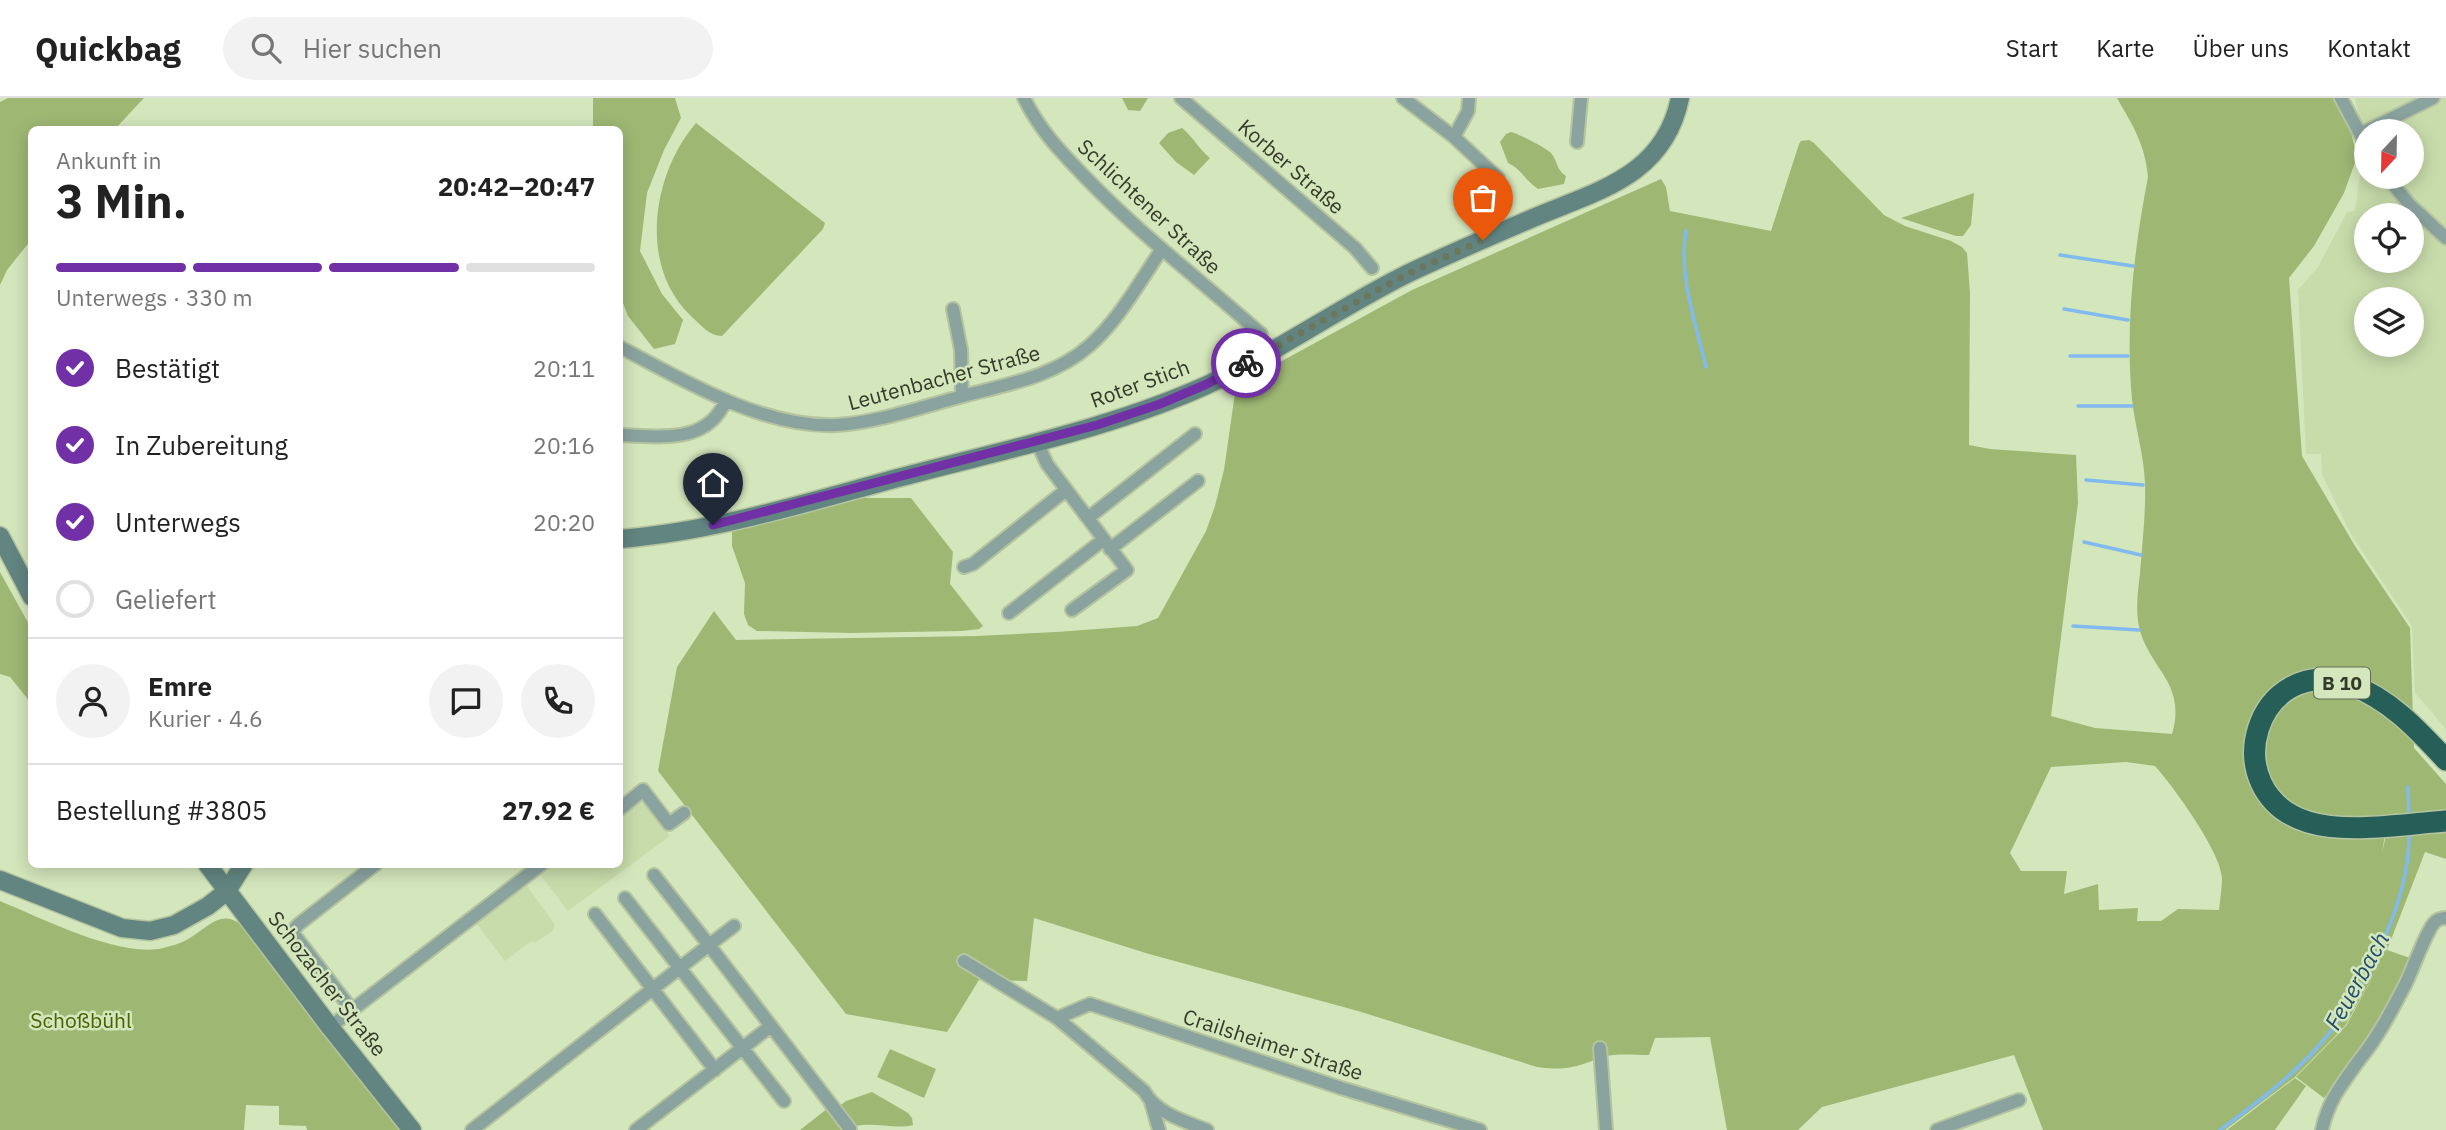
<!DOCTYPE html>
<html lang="de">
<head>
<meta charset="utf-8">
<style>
	body { margin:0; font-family:"IBM Plex Sans",sans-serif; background:#f2f2f2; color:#222; height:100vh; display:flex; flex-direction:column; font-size:26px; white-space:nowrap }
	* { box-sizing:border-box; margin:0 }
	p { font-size:23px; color:#767676 }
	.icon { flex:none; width:38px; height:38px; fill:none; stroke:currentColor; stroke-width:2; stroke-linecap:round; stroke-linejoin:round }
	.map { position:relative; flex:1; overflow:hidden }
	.side { position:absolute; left:28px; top:28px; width:595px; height:742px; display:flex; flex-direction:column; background:#fff; border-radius:10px; box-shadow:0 4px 18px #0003 }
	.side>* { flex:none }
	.needle { width:46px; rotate:202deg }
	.tools { position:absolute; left:2354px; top:21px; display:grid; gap:14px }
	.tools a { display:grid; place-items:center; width:70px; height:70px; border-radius:50%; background:#fff; box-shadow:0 4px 18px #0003; font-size:35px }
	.pin { position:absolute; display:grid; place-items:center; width:60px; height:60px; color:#fff; margin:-72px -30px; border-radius:50% 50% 50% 0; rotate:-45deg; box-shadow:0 0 7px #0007 }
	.pin .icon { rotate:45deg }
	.courier { position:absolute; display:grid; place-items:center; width:70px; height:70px; margin:-35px; border:5px solid #7130a5; border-radius:50%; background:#fff; color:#222; box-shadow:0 2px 9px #0007 }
	.summary em { font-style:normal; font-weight:700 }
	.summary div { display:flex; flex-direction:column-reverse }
	.summary { display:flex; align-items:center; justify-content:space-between; height:119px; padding:0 28px }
	h1 { font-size:46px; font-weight:700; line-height:52px }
	.bar { display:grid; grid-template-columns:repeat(4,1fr); gap:10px 7px; align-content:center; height:84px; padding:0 28px }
	.bar i { height:9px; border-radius:5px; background:#e0e0e0 }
	.bar .current { background:#7130a5 }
	.bar p { grid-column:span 4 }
	.line { display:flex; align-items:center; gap:18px; padding:0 28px; border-top:2px solid #e0e0e0 }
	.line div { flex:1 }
	.round { display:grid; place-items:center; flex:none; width:74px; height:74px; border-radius:37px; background:#f2f2f2 }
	ol { padding:0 28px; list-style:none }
	li { display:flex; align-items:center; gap:21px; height:77px }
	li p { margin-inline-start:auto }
	li .icon { padding:7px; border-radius:50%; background:#7130a5; color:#fff; stroke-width:4 }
	li:last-child { color:#767676 }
	li i { width:38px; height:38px; border:4px solid #e0e0e0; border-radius:50% }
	header { display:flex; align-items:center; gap:42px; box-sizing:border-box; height:98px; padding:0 35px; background:#fff; border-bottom:2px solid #e0e0e0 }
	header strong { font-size:33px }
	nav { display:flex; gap:38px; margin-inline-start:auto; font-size:24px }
	.search { width:490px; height:63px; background:#f2f2f2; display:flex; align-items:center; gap:18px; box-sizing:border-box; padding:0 24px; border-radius:38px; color:#767676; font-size:26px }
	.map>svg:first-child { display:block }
	.built { fill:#c8dcab; fill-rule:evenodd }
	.green { fill:#9eb874; fill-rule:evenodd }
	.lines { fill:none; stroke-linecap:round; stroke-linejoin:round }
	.stream { stroke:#80baee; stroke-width:3.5 }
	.street-casing { stroke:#b4c49f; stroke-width:16 }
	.secondary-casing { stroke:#b4c49f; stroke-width:21 }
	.highway-casing { stroke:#b4c49f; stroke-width:24 }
	.street { stroke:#8ba39f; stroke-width:12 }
	.secondary { stroke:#628581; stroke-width:18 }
	.highway { stroke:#265e58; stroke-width:21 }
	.done { stroke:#6b765c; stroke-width:7; stroke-dasharray:0 12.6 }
	.route { stroke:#7130a5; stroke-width:9 }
	.labels { text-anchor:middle; stroke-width:5; stroke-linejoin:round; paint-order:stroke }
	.shield { fill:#d4e6bc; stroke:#636e55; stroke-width:2 }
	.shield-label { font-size:19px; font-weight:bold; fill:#333a29 }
	.street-label { font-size:21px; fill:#333a29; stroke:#d4e6bc }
	.park-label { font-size:21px; fill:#486205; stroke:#d4e6bc }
	.water-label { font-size:23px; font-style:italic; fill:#224d70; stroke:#d4e6bc }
</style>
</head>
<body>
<header>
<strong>Quickbag</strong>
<div class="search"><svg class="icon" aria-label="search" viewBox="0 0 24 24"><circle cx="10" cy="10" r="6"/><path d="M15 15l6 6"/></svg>Hier suchen</div>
<nav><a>Start</a><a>Karte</a><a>Über uns</a><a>Kontakt</a></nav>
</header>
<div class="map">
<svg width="2446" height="1032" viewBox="0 0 2446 1032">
	<rect width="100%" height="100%" fill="#d4e6bc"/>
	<!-- built -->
	<path class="built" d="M2355,0H2446V631L2415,595L2412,528L2349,433L2322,376L2321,356H2306L2298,192L2318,169L2347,114L2355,113L2360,77L2366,73V79H2412V33H2366V49ZM2366,117H2412V163H2366ZM2366,201H2412V247H2366Z
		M642,700L670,738L568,813L539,775L551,767L620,766V716Z
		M525,785L555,827L553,833L536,844H530L505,863L477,826L496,811L499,805Z"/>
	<!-- green -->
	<path class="green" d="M8,0H144L115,31L32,32L31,142L7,172L0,187V4Z
		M593,0H675L681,20L664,52L647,95L640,153L662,196L683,222L675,246L654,251L628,218L620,197V32L593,31Z
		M1122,0H1148L1140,13L1128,12Z
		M2117,0H2338L2348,22L2357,59L2344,95L2314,148L2289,180L2302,358L2355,448L2410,530L2414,650L2446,686V734L2385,736L2382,755L2386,737L2446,735V761L2425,754L2387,852L2410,860L2390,907L2357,958L2324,1000L2296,979L2346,928L2378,869L2345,928L2295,979L2225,1032H2043L2014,957L1822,1009L1798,1032H1727L1710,939L1655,940L1649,957C1635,957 1616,955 1603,959C1574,969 1570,973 1537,969L1358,913L1149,856L1034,820L1027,883L979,882L947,934L846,916L658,673L677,569L714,513L736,542L976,538L1056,534L1137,528L1158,520L1206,433L1215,408L1224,372L1236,288L1412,192L1661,81L1666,89L1670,113L1771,133L1799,46L1801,43L1809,42L1814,45L1884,117L1905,128L1951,143L1962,149L1967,155L1970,195L1969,347L1990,351L2076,357L2078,405L2051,618L2095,630L2172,636C2188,582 2145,570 2138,523C2136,508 2138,491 2140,476C2142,446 2146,416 2145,385C2144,357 2135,329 2132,301C2125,228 2134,151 2148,79C2145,46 2133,28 2117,0ZM2126,664L2155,668C2173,688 2221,754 2222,780C2222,790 2220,802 2219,812L2178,811L2161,823H2137L2138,810L2099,812L2098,786L2064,796L2067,773H2021L2010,755L2051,669Z
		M696,25L825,125L823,131L722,238C709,238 701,227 691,218C638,168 652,76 696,25Z
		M1182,30C1193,39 1199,51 1210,60L1194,77L1176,64L1159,45L1168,35Z
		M1511,34C1517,35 1548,51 1551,55C1558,63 1556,72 1566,78L1564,86L1538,91C1526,83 1521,71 1508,65L1500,44L1506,36Z
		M1974,95L1971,127L1963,138H1956L1901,120Z
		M841,400H911L953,454L950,486L983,528L979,531L962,533L851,535L757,533L748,527L744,516L745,485L732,448V434L739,428Z
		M0,474L31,530V605L10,579L0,576Z
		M0,803C41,820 114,857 158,851C169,849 183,845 193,838C209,828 220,813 239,825L399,1032H307L306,1028L279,1027V1008L246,1007L244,1032H0Z
		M890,951L936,971L924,1000L877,979Z
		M2295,980L2306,988L2275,1032H2227Z
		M872,994L908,1015L912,1020L913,1027C895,1032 871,1023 852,1029L837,1010L846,1003Z
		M832,1007L849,1032H800Z"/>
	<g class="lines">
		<!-- stream -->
		<path class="stream" d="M1686,133C1678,177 1696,226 1706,269
			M2060,157L2133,168
			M2064,211L2128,222
			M2070,258H2128
			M2078,308H2132
			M2086,382L2143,387
			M2084,444L2141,457
			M2073,528L2139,532
			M2408,689L2409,718
			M2220,1032C2254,1007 2287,982 2315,952C2362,900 2411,804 2409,733"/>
		<!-- street casing -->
		<g class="street-casing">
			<path id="street" d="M1024,0C1040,33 1062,55 1087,81C1141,137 1203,184 1261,236
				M1181,0L1355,150L1372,170
				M1403,0L1454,39L1498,80
				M2341,0L2366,47
				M2360,36L2433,0
				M1454,39L1468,13L1469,0
				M1577,44L1581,0
				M2387,79L2410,107L2446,140
				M953,211L961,252L962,298
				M620,249C682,282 765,331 837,327C881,324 924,308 967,297C1009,286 1055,278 1089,248C1119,222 1140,183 1162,151
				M620,337C660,338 707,347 726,302
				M1037,344L1047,366L1127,472L1072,512
				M1088,420L1195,336
				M1110,451L1198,383
				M964,469L973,466L1066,392
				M1009,515L1103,442
				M620,711L643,692L669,726L684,715
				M654,777L709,847L734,828
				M625,800L784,1003
				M595,816L715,972
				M964,863L1057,920L1144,993C1156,1015 1184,1023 1207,1032
				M352,912L292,834L299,826L376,766
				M1057,920L1090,906L1341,990L1480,1032
				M330,929L542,766
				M1600,950L1606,1032
				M1151,1004L1159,1032
				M472,1032L709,847L850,1031
				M636,1032L771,928
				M1937,1032L2019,1002
				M2322,1032C2328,1002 2343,985 2360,961C2378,939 2392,912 2405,887C2412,874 2427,830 2436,823C2440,820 2441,821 2446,820"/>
		</g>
		<!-- secondary casing -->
		<g class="secondary-casing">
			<path id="secondary" d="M0,438L32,499
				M620,441C720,433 817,401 913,376C1012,350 1114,329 1207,287C1276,255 1340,209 1409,175C1449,156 1491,138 1533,120C1596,93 1664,79 1680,0
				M207,766L330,929L412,1032
				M0,782L122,830L150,833L174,827L208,808L227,793L244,766"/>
		</g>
		<!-- highway casing -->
		<g class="highway-casing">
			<path id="highway" d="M2446,662C2419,633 2390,601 2351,587C2256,552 2213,694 2308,724C2347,736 2405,726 2446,723"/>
		</g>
		<!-- street -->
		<use href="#street" class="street"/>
		<!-- secondary -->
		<use href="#secondary" class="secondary"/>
		<!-- highway -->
		<use href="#highway" class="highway"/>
	</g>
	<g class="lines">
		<!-- done -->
		<path class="done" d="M1246,265L1407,176L1483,142"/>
		<!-- route -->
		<path class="route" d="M713,427L1097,327L1160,306L1207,286L1246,265"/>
	</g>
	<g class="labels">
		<!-- shield labels -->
		<rect class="shield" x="2314" y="569.5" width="56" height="31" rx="5"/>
		<g class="shield-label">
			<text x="2342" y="592">B 10</text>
		</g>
		<!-- street labels -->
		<g class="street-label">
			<text transform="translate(1291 69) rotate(41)" y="7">Korber Straße</text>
			<text transform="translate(1149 109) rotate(43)" y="7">Schlichtener Straße</text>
			<text transform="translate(944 280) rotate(-15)" y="7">Leutenbacher Straße</text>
			<text transform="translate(1140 286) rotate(-20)" y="7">Roter Stich</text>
			<text transform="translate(327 886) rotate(52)" y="7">Schozacher Straße</text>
			<text transform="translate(1273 947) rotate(18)" y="7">Crailsheimer Straße</text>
		</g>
		<!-- park labels -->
		<g class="park-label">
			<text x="81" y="930">Schoßbühl</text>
		</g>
		<!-- water labels -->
		<g class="water-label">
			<text transform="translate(2357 883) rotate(-61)" y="8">Feuerbach</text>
		</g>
	</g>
</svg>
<div class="tools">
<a><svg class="needle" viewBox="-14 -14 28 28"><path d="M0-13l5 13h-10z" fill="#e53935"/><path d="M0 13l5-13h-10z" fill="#767676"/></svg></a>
<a><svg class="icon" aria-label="locate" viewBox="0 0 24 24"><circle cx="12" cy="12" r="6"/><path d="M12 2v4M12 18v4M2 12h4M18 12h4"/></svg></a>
<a><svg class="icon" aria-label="layers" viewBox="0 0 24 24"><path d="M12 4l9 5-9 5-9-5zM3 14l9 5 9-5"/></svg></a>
</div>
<div class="pin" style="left:1483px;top:142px;background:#ea580c"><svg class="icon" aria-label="bag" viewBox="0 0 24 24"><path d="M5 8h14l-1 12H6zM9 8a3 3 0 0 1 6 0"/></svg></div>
<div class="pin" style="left:713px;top:427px;background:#1f2937"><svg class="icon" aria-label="home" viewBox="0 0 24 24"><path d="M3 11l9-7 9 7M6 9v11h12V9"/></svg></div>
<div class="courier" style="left:1246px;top:265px"><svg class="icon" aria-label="bike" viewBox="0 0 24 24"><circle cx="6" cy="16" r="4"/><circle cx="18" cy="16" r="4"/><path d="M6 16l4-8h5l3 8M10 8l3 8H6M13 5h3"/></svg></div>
<section class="side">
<div class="summary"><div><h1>3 Min.</h1><p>Ankunft in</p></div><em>20:42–20:47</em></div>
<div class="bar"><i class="current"></i><i class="current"></i><i class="current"></i><i></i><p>Unterwegs · 330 m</p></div>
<ol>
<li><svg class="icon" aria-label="check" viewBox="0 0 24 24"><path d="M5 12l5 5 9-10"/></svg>Bestätigt<p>20:11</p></li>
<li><svg class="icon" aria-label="check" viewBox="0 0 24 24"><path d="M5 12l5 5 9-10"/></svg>In Zubereitung<p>20:16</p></li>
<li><svg class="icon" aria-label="check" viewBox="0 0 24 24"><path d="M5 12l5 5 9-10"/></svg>Unterwegs<p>20:20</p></li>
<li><i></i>Geliefert</li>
</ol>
<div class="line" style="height:126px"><a class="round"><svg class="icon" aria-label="person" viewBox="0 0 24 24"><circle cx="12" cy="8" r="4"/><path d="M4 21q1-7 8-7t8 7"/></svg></a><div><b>Emre</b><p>Kurier · 4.6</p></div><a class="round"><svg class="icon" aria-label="chat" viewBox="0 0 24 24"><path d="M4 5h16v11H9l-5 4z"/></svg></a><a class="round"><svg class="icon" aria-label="phone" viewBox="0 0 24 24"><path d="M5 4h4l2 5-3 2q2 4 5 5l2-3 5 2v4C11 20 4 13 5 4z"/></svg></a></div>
<div class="line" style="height:91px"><div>Bestellung #3805</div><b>27.92 €</b></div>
</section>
</div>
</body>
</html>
